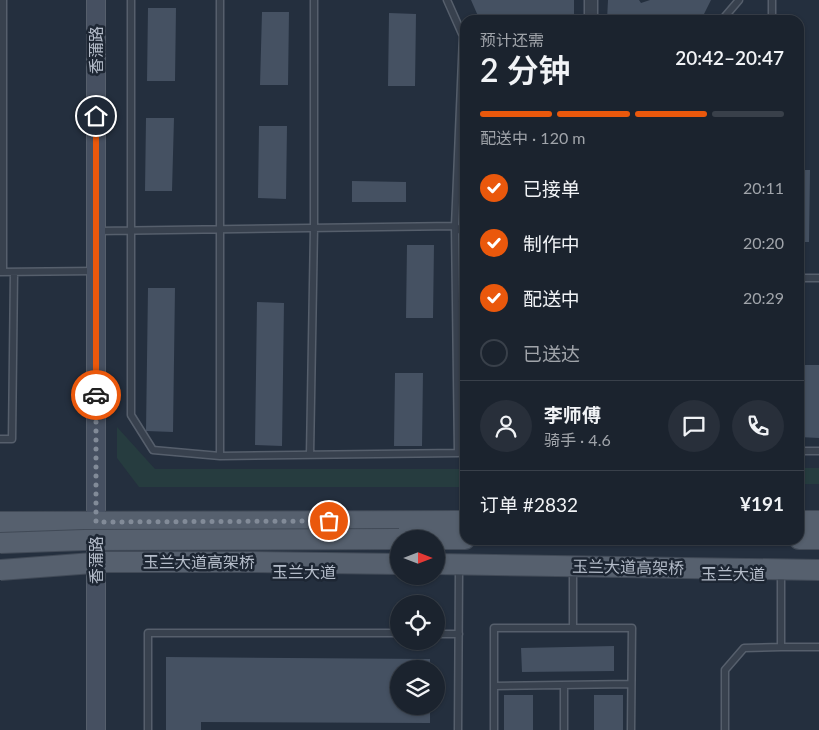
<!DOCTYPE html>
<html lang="zh">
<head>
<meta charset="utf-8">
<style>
	body { margin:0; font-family:Lato,"Noto Sans SC",sans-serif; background:#282f3a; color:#f1f3f6; height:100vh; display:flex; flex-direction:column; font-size:19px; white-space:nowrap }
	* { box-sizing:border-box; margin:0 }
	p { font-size:16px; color:#a0a4aa }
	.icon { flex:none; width:28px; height:28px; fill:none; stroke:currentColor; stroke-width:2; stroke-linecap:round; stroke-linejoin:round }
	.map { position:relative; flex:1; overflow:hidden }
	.side { position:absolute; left:460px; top:15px; width:344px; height:530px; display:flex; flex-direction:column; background:#1b232e; border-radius:15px; box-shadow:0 1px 4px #0004,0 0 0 1px #39404a }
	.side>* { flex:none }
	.needle { width:32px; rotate:90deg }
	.buttons { position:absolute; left:390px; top:530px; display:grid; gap:10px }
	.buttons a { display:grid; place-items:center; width:55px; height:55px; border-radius:50%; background:#1b232e; box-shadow:0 1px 4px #0004,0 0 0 1px #39404a; font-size:25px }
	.pin { position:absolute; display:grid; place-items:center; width:42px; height:42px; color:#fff; margin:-21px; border:2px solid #fff; border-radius:50%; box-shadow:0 1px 5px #0007 }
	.courier { position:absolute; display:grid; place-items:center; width:50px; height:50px; margin:-25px; border:4px solid #ea580c; border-radius:50%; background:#fff; color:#222; box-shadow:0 1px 6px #0007 }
	.head em { font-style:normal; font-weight:600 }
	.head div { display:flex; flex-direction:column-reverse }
	.head { display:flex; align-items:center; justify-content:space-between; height:85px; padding:0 20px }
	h1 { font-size:32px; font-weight:600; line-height:38px }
	.bar { display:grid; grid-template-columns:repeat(4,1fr); gap:8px 5px; align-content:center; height:60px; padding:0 20px }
	.bar i { height:6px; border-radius:4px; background:#39404a }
	.bar .active { background:#ea580c }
	.bar p { grid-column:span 4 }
	.line { display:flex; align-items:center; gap:12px; padding:0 20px; border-top:1px solid #39404a }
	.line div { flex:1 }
	.round { display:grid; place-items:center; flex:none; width:52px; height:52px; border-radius:26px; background:#282f3a }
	ol { padding:0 20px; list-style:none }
	li { display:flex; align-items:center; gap:15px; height:55px }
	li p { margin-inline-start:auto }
	li .icon { padding:5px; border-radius:50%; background:#ea580c; color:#fff; stroke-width:4 }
	li:last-child { color:#a0a4aa }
	li i { width:28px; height:28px; border:2px solid #39404a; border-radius:50% }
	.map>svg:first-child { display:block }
	.green { fill:#263c3f }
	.building { fill:#455162 }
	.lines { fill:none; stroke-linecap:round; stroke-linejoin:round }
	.lane-casing { stroke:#565f6c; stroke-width:9 }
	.street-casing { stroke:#565f6c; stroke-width:15 }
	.secondary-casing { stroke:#565f6c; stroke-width:20 }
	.primary-casing { stroke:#414a57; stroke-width:22 }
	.lane { stroke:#38414e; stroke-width:6 }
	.street { stroke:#38414e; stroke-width:12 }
	.secondary { stroke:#465061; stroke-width:18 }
	.primary { stroke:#56606e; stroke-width:20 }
	.primary-bridge-casing { stroke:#414a57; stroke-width:22; stroke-linecap:butt }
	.primary-bridge { stroke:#56606e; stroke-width:20 }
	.done { stroke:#828b98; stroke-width:5; stroke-dasharray:0 9 }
	.route { stroke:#ea580c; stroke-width:6 }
	.labels { text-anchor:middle; stroke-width:5; stroke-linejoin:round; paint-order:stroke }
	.street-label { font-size:16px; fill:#b4bcc9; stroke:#1d2633 }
</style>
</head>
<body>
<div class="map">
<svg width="819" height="730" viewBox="0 0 819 730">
	<rect width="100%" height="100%" fill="#242f3e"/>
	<!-- green -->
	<path class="green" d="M117,427L155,469H465V487H139L117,458Z
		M799,468H819V484H799Z"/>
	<!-- building -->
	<path class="building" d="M471,0H574V20H482L478,16Z
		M639,0L641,3L650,0H711L701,20H607L608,0Z
		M148,8H176L175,81H147Z
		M262,12H289L288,85H260Z
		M389,13L416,14L415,86H388Z
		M146,118H174L172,191H145Z
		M259,126H287L286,199L258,198Z
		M799,170H810L809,242H799Z
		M352,181L406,182V202H352Z
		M407,245H434L433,318H406Z
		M148,288H175L173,432L146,431Z
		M257,302L284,303L282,446L255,445Z
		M799,365H819V438L799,437Z
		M395,373H423L422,446H394Z
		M614,646V671L522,672L521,648Z
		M166,657L430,659V669H399V706H430V723L201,722V730H166Z
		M504,695H533V730H504Z
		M594,695H623V730H594Z"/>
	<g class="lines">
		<!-- lane casing -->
		<g class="lane-casing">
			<path id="lane" d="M3,0V272
				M131,0V415L153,450L220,456
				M447,0L463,36L465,37
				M772,0V20
				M722,20L739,0
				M463,36L455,226L465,235
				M98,231L455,226L458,453L220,456V0
				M0,272L95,271
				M799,278H819
				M0,439H12L14,272
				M799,451H819
				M310,455L314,228V0
				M573,573V628H632L631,730
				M781,574V647H819
				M436,634H459
				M494,686L631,684
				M148,730V633H399
				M458,730L459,572
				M494,730V628H573
				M564,730V685
				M725,730V670L744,648L781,647"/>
		</g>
		<!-- street casing -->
		<g class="street-casing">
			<path id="street" d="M591,20V0"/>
		</g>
		<!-- secondary casing -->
		<g class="secondary-casing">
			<path id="secondary" d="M96,730V0"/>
		</g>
		<!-- primary casing -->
		<g class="primary-casing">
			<path id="primary" d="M799,521H819
				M0,522L465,521
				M436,539H465
				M799,539H819
				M436,564L819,570"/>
		</g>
		<!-- lane -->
		<use href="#lane" class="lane"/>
		<!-- street -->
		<use href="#street" class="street"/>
		<!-- secondary -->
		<use href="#secondary" class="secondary"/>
		<!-- primary -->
		<use href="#primary" class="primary"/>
		<!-- primary-bridge casing -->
		<g class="primary-bridge-casing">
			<path id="primary-bridge" d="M0,543L84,540L399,539
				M0,570L106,562H247L399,564"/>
		</g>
		<!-- primary-bridge -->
		<use href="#primary-bridge" class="primary-bridge"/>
	</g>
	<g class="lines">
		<!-- done -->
		<path class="done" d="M96,395V522L329,521"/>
		<!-- route -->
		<path class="route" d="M96,116V395"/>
	</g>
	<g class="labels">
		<!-- street labels -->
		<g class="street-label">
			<text transform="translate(96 50) rotate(-90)" y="6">香蒲路</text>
			<text transform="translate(96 560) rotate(-90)" y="6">香蒲路</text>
			<text x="199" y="568">玉兰大道高架桥</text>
			<text transform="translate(628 567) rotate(1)" y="6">玉兰大道高架桥</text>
			<text x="304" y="578">玉兰大道</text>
			<text x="733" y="580">玉兰大道</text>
		</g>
	</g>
</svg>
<div class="buttons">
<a><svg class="needle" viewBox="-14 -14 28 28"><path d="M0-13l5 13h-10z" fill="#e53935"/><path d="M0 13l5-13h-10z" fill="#a0a4aa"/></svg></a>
<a><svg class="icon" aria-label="locate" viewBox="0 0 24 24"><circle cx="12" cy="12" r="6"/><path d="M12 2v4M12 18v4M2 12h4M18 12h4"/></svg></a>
<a><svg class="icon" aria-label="layers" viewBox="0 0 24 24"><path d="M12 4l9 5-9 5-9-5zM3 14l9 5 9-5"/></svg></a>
</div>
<div class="pin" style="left:329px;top:521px;background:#ea580c"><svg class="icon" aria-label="bag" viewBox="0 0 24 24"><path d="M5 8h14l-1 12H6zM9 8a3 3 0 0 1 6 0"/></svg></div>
<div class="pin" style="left:96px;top:116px;background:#1f2937"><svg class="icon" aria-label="home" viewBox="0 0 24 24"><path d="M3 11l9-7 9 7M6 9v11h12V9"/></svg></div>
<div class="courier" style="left:96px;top:395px"><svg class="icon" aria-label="car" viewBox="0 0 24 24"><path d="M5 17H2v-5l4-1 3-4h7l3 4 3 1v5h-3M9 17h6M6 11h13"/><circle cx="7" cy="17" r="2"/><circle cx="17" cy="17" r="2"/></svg></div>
<section class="side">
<div class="head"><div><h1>2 分钟</h1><p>预计还需</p></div><em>20:42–20:47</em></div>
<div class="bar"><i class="active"></i><i class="active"></i><i class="active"></i><i></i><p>配送中 · 120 m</p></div>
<ol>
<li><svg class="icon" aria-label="check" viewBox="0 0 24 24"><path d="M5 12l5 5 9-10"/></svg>已接单<p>20:11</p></li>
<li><svg class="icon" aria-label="check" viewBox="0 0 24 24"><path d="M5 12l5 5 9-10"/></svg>制作中<p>20:20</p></li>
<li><svg class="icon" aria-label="check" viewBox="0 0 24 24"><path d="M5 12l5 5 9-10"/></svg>配送中<p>20:29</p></li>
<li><i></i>已送达</li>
</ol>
<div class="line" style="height:90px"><a class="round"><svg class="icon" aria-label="person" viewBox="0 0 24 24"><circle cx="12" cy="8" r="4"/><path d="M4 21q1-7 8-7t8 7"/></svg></a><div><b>李师傅</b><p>骑手 · 4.6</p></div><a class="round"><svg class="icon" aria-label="chat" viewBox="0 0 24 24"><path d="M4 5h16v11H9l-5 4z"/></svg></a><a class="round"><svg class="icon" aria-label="phone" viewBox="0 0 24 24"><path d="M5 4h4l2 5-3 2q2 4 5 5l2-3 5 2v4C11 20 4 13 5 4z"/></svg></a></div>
<div class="line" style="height:65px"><div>订单 #2832</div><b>¥191</b></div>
</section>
</div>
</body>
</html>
